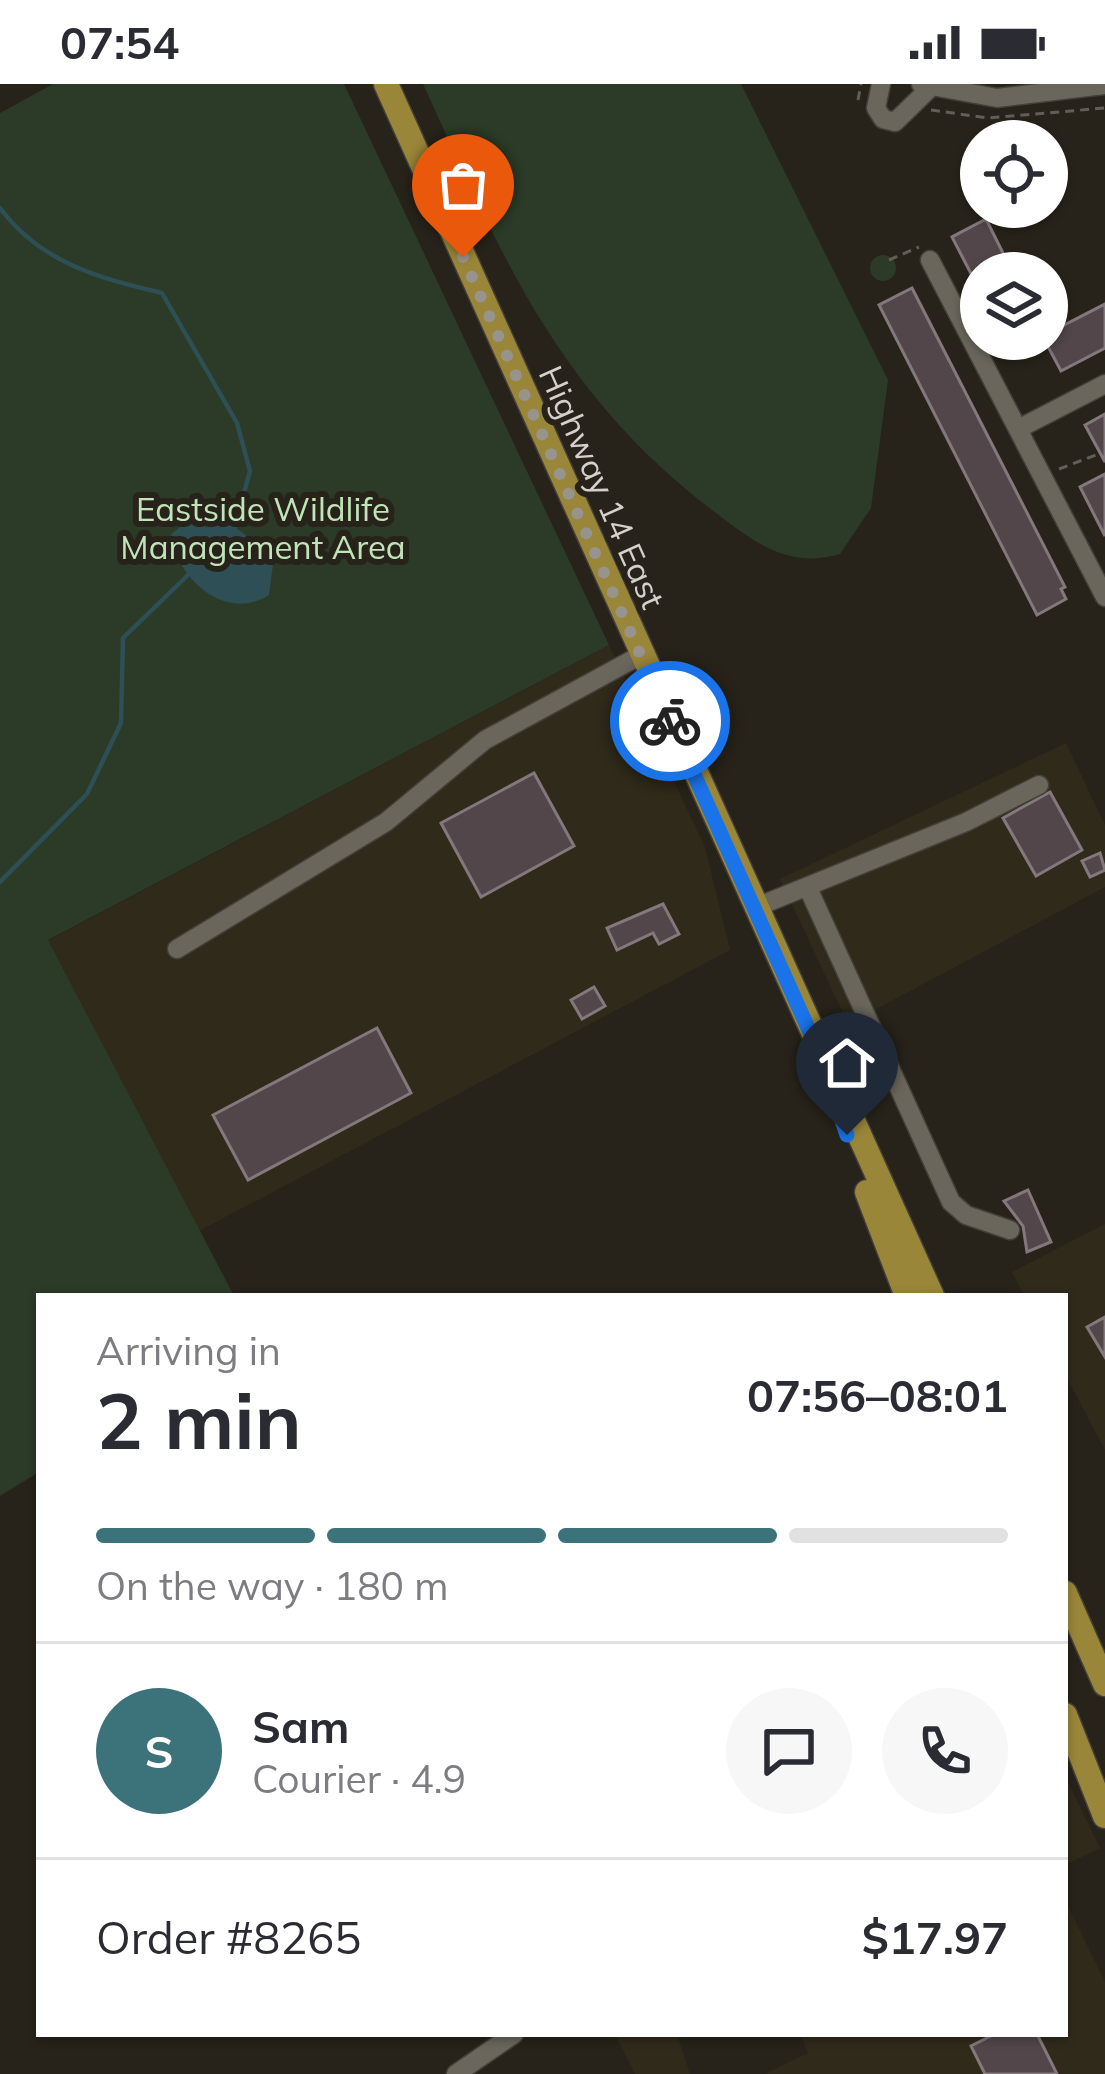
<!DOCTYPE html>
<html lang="en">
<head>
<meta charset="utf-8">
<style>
	body { margin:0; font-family:Mulish,sans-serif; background:#f7f7f7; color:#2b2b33; height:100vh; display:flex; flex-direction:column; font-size:45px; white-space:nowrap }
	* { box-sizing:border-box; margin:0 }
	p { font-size:39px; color:#7c7c81 }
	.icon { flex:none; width:66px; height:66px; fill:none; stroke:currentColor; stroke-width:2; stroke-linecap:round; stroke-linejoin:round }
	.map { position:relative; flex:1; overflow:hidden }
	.panel { position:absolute; left:36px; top:1209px; width:1032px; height:744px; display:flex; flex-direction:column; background:#fff; border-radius:0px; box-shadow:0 3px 9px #0004 }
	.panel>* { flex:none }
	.buttons { position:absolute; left:960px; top:36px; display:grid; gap:24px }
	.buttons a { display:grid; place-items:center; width:108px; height:108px; border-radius:50%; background:#fff; box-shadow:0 3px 9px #0004; font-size:60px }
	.pin { position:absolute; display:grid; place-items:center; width:102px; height:102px; color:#fff; margin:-123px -51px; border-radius:50% 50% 50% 0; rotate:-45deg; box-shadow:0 0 12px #0007 }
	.pin .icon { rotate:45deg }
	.courier { position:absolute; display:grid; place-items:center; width:120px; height:120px; margin:-60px; border:9px solid #1a73e8; border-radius:50%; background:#fff; color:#222; box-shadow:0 3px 15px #0007 }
	.summary em { font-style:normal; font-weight:700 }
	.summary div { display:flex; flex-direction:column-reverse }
	.summary { display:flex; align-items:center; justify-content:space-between; height:204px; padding:0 60px }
	h1 { font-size:78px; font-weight:700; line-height:90px }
	.bar { display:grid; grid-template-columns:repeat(4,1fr); gap:18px 12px; align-content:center; height:144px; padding:0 60px }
	.bar i { height:15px; border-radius:9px; background:#e1e1e2 }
	.bar .current { background:#3c737a }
	.bar p { grid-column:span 4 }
	.line { display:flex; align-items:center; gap:30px; padding:0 60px; border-top:3px solid #e1e1e2 }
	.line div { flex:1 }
	.round { display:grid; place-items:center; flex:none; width:126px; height:126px; border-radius:63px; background:#f7f7f7 }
	.status { display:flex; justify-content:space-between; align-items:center; height:84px; padding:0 60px; background:#fff; direction:ltr }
	.status svg { height:33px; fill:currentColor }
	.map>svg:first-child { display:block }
	.built { fill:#302a1b }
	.green { fill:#2b3b27 }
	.water { fill:#2d4f55 }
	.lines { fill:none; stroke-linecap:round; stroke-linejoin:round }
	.stream { stroke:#2d4f55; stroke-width:4.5 }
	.building { fill:#52464b; stroke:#84787c; stroke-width:3 }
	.minor-casing { stroke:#433f39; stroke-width:21 }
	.major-casing { stroke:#433f39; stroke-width:27 }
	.path { stroke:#625e57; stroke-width:3; stroke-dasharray:9 6; stroke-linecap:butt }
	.minor { stroke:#6a665c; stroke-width:18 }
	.major { stroke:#9a8639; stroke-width:24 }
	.done { stroke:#97948e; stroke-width:12; stroke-dasharray:0 21.6 }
	.route { stroke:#1a73e8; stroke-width:15 }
	.labels { text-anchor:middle; stroke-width:12; stroke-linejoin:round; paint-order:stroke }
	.street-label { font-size:33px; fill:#d4d1cc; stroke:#27231a }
	.park-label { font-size:33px; fill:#c0e4b8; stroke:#27231a }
</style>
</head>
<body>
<div class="status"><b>07:54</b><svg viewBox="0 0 49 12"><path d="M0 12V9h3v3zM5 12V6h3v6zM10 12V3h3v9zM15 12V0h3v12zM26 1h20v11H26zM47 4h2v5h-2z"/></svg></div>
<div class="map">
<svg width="1105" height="1990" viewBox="0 0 1105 1990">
	<rect width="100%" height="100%" fill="#27231a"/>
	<!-- built -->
	<path class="built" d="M609,561L705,763L730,866L199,1147L47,857Z
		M1066,659L1105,741V803L848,940L780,795Z
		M1105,1140V1366L1065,1290V1212H1024L1012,1188Z
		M1065,1692L1100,1764L1065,1781Z
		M1065,1816L1105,1898V1990H764L808,1969L800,1950H1065Z
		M615,1950H677L690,1990H635Z"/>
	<!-- green -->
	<path class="green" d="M53,0H344L609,561L48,856L234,1212H39V1388L0,1412V29Z
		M423,0H741L888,296L871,424L840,470C788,485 756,459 716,429C559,311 502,173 423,0Z
		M870 184a13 13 0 1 1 26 0a13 13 0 1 1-26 0Z"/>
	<!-- water -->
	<path class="water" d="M217,429L262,464L273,480L269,511C225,539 176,494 171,450L197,430Z"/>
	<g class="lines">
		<!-- stream -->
		<path class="stream" d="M0,124C41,179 99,194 162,209L237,339L250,387L232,452
			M0,798L87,710L121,639L123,554L188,491"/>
	</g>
	<!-- building -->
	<path class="building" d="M986,135L1013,189H981V209L952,153Z
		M912,204L1065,503L1061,505L1066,515L1037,531L879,221Z
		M1105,220V264L1061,287L1044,255L1047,250Z
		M1105,330V378L1085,341Z
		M1105,390V452L1080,403Z
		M534,689L574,762L481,813L441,739Z
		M1050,708L1082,766L1036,792L1003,734Z
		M1100,769L1105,786L1090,793L1082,777Z
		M663,820L679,850L659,860L653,849L617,866L607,844Z
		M594,903L605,922L582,935L571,916Z
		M377,944L411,1009L248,1096L213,1031Z
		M1028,1106L1051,1158L1027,1168L1023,1142L1004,1117Z
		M1105,1233V1273L1087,1243Z
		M995,1950H1037L1057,1990H985L971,1962Z"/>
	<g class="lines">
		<!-- minor casing -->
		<g class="minor-casing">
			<path id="minor" d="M881,0L876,24L883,35L895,38L930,4
				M921,0L997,14L1105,1
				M930,176L1105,513
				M1018,345L1105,300
				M808,804L951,1118L966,1131L1010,1146
				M754,824L966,738L1039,701
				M177,865L386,738L485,656L641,571
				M456,1990L514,1950"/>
		</g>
		<!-- major casing -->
		<g class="major-casing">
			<path id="major" d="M386,0L932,1212
				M867,1108L907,1212
				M1065,1509L1105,1600
				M1065,1631L1105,1732"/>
		</g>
		<!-- path -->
		<path class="path" d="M858,16L861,0
			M931,26L988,34L1105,24
			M889,176L919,163
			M1059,385L1096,371"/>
		<!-- minor -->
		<use href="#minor" class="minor"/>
		<!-- major -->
		<use href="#major" class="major"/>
	</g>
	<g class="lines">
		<!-- done -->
		<path class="done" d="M463,173L670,637"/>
		<!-- route -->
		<path class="route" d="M670,637L817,964L847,1051"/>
	</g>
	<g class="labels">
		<!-- street labels -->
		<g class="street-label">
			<text transform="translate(602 403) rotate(66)" y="12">Highway 14 East</text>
		</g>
		<!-- park labels -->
		<g class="park-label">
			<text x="263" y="437">Eastside Wildlife<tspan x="263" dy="38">Management Area</tspan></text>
		</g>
	</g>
</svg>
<div class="buttons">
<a><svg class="icon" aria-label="locate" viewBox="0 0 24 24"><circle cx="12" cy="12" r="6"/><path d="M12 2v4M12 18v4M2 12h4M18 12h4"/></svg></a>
<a><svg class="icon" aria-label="layers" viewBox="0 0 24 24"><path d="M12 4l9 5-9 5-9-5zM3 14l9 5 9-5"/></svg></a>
</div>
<div class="pin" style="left:463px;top:173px;background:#ea580c"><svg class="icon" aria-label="bag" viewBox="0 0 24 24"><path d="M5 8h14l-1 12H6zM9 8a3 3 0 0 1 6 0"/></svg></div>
<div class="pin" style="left:847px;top:1051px;background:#1f2937"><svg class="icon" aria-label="home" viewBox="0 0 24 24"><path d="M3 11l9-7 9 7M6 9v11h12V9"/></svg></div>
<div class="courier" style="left:670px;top:637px"><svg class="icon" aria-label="bike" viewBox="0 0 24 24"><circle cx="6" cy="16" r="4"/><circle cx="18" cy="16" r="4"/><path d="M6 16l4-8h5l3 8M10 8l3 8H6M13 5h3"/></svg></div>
<section class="panel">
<div class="summary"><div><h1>2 min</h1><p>Arriving in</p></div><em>07:56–08:01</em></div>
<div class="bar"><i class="current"></i><i class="current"></i><i class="current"></i><i></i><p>On the way · 180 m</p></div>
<div class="line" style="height:216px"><b class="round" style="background:#3c737a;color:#fff">S</b><div><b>Sam</b><p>Courier · 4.9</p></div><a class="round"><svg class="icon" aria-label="chat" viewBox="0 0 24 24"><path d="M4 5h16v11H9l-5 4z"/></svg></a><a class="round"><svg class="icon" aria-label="phone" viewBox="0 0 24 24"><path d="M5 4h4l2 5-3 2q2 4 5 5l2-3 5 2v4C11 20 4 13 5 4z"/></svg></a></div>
<div class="line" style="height:156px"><div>Order #8265</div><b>$17.97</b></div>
</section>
</div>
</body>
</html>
